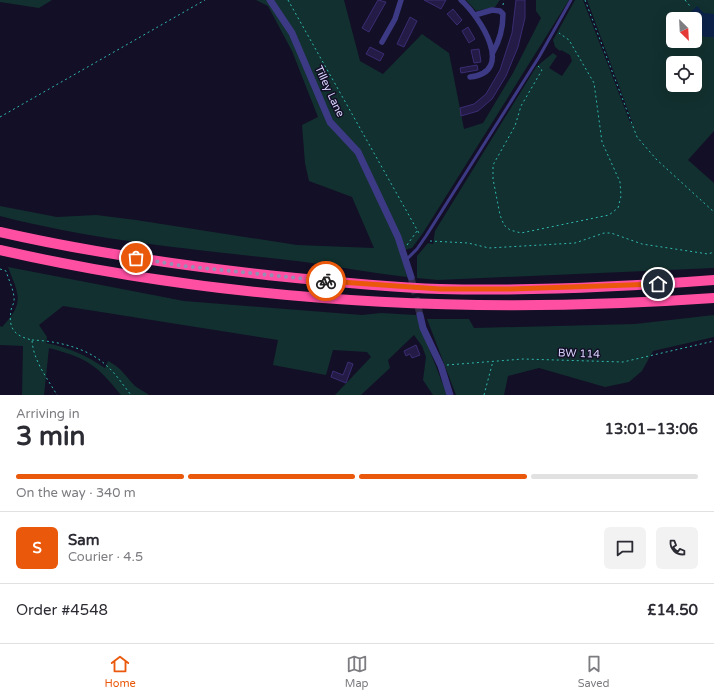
<!DOCTYPE html>
<html lang="en">
<head>
<meta charset="utf-8">
<style>
	body { margin:0; font-family:"Varela Round",sans-serif; background:#f2f2f3; color:#2b2b33; height:100vh; display:flex; flex-direction:column; font-size:15px; white-space:nowrap }
	* { box-sizing:border-box; margin:0 }
	p { font-size:13px; color:#7c7c81 }
	.icon { flex:none; width:22px; height:22px; fill:none; stroke:currentColor; stroke-width:2; stroke-linecap:round; stroke-linejoin:round }
	.map { position:relative; height:395px; overflow:hidden }
	.drawer { display:flex; flex-direction:column; background:#fff; flex:1 }
	.drawer>* { flex:none }
	.needle { width:26px; rotate:156deg }
	.controls { position:absolute; left:666px; top:12px; display:grid; gap:8px }
	.controls a { display:grid; place-items:center; width:36px; height:36px; border-radius:6px; background:#fff; box-shadow:0 4px 16px #0002; font-size:20px }
	.pin { position:absolute; display:grid; place-items:center; width:34px; height:34px; color:#fff; margin:-17px; border:2px solid #fff; border-radius:50%; box-shadow:0 1px 4px #0007 }
	.courier { position:absolute; display:grid; place-items:center; width:40px; height:40px; margin:-20px; border:3px solid #ea580c; border-radius:50%; background:#fff; color:#222; box-shadow:0 1px 5px #0007 }
	.head em { font-style:normal; font-weight:700 }
	.head div { display:flex; flex-direction:column-reverse }
	.head { display:flex; align-items:center; justify-content:space-between; height:68px; padding:0 16px }
	h1 { font-size:26px; font-weight:700; line-height:30px }
	.bar { display:grid; grid-template-columns:repeat(4,1fr); gap:6px 4px; align-content:center; height:48px; padding:0 16px }
	.bar i { height:5px; border-radius:3px; background:#e1e1e2 }
	.bar .active { background:#ea580c }
	.bar p { grid-column:span 4 }
	.line { display:flex; align-items:center; gap:10px; padding:0 16px; border-top:1px solid #e1e1e2 }
	.line div { flex:1 }
	.round { display:grid; place-items:center; flex:none; width:42px; height:42px; border-radius:6px; background:#f2f2f3 }
	.tabs { display:flex; justify-content:space-around; align-items:center; height:56px; border-top:1px solid #e1e1e2; background:#fff; font-size:11px; color:#7c7c81 }
	.tabs a { display:grid; justify-items:center; gap:2px }
	.tabs .active { color:#ea580c }
	.map>svg:first-child { display:block }
	.green { fill:#12302f; fill-rule:evenodd }
	.water { fill:#0c2248 }
	.building { fill:#241b47; stroke:#3b2d73 }
	.lines { fill:none; stroke-linecap:round; stroke-linejoin:round }
	.tertiary-tunnel { stroke:#312d47; stroke-width:7; stroke-dasharray:7 3.5; stroke-linecap:butt }
	.path { stroke:#2fb8b0; stroke-width:1; stroke-dasharray:2 3; stroke-linecap:butt }
	.service { stroke:#3d3a85; stroke-width:3 }
	.minor { stroke:#3d3a85; stroke-width:5.5 }
	.tertiary { stroke:#3d3a85; stroke-width:7 }
	.motorway { stroke:#ff4fa3; stroke-width:10 }
	.done { stroke:#948fb3; stroke-width:4; stroke-dasharray:0 7.2 }
	.route { stroke:#ea580c; stroke-width:5 }
	.labels { text-anchor:middle; stroke-width:3; stroke-linejoin:round; paint-order:stroke }
	.street-label { font-size:11px; fill:#d9d4ff; stroke:#130f26 }
</style>
</head>
<body>
<div class="map">
<svg width="714" height="395" viewBox="0 0 714 395">
	<rect width="100%" height="100%" fill="#130f26"/>
	<!-- green -->
	<path class="green" d="M0,0H52L39,8L0,2Z
		M256,0H344L360,61L383,74L422,34L449,53L464,129L483,123L513,73L541,18L536,11V0H569L423,233L412,248L400,251L407,277C373,273 340,267 305,262C203,250 100,242 0,216V206L57,217L96,215L136,220L297,245L374,248L352,197L309,181L305,163L302,125L318,117L292,51L268,6Z
		M466,0H500L495,7L476,11Z
		M575,0H583L630,122L633,124L587,0H714V131L688,160L714,183V268L438,280L417,278V256L428,243L433,244L435,231L536,67L553,53L557,56L549,68L562,76L572,61L570,55L561,50L560,51L555,47L553,40ZM673,19H695V41H673ZM673,63H695V85H673Z
		M8,267L184,301L362,315L381,313L416,315L447,395H433L423,380L426,357L422,346L414,335L388,360L390,368L361,395H335L371,357L367,352L333,350L326,375L273,365L278,340L63,306L39,325L47,337L46,343C68,347 87,356 105,368L108,361C122,368 125,376 135,386C139,389 145,392 149,395H121C97,365 87,358 49,348L44,395H22L23,346L0,345V326L2,327C25,302 19,296 8,267Z
		M714,315V337L653,351L642,371L629,382L605,387L539,368L508,376L504,395H456L427,319H469L474,328L635,324Z"/>
	<!-- water -->
	<path class="water" d="M697,6L704,13L714,14V37H704L697,29L698,20L691,12Z"/>
	<!-- building -->
	<path class="building" d="M378,0L386,2L369,32L362,28Z
		M424,0H446L441,9Z
		M516,0H525V18L518,47L506,76L492,99L478,111L461,116L460,108L474,104L486,94L500,70L512,33Z
		M453,9L462,20L457,25L447,14Z
		M410,17L417,21L404,47L397,44Z
		M468,27L475,39L469,43L462,31Z
		M370,47L384,54L380,61L366,54Z
		M479,49L481,62L474,63L471,50Z
		M477,65L478,70L461,73L460,68Z
		M416,345L420,355L412,358L410,354L406,356L404,351Z
		M348,362L353,364L346,383L331,377L333,371L343,375Z"/>
	<g class="lines">
		<!-- tertiary-tunnel -->
		<path class="tertiary-tunnel" d="M411,277L420,315"/>
		<!-- path -->
		<path class="path" d="M288,0L420,235
			M585,0L637,137L657,160L714,212
			M685,0L690,6
			M503,5L504,0
			M538,66L542,70L521,106L515,126L493,165V179L500,215L504,225L510,230L521,233L609,215L618,208L621,196L620,182L602,142L594,83L569,40L559,33
			M0,117L205,0
			M430,241L468,243L489,248L575,243L604,233H611L642,244L708,254L714,252
			M407,245L417,231
			M0,269L6,271C9,281 15,292 14,302C13,305 11,308 11,311C8,329 15,336 32,340C33,360 47,378 57,395
			M32,340C58,341 88,348 107,366C116,374 123,385 131,395
			M447,365L523,359L623,362L714,341
			M484,395L493,361"/>
		<!-- service -->
		<path class="service" d="M406,260L417,249L426,236L539,57L571,0"/>
		<!-- minor -->
		<path class="minor" d="M461,0C480,17 516,72 470,77
			M475,15L492,10L500,11L503,14C503,28 500,40 493,52
			M382,42L395,19L401,0"/>
		<!-- tertiary -->
		<path class="tertiary" d="M270,0L292,33L330,122L358,152L398,237L411,277
			M420,315L423,328L441,366L450,395"/>
		<!-- motorway -->
		<path class="motorway" d="M0,232C88,252 177,265 267,275C325,281 382,287 440,289C531,291 623,287 714,280
			M0,250C234,303 475,315 714,298"/>
	</g>
	<g class="lines">
		<!-- done -->
		<path class="done" d="M136,258L183,266L326,281"/>
		<!-- route -->
		<path class="route" d="M326,281L440,289H511L658,284"/>
	</g>
	<g class="labels">
		<!-- street labels -->
		<g class="street-label">
			<text transform="translate(330 91) rotate(65)" y="4">Tilley Lane</text>
			<text transform="translate(579 353) rotate(2)" y="4">BW 114</text>
		</g>
	</g>
</svg>
<div class="controls">
<a><svg class="needle" viewBox="-14 -14 28 28"><path d="M0-13l5 13h-10z" fill="#e53935"/><path d="M0 13l5-13h-10z" fill="#7c7c81"/></svg></a>
<a><svg class="icon" aria-label="locate" viewBox="0 0 24 24"><circle cx="12" cy="12" r="6"/><path d="M12 2v4M12 18v4M2 12h4M18 12h4"/></svg></a>
</div>
<div class="pin" style="left:136px;top:258px;background:#ea580c"><svg class="icon" aria-label="bag" viewBox="0 0 24 24"><path d="M5 8h14l-1 12H6zM9 8a3 3 0 0 1 6 0"/></svg></div>
<div class="pin" style="left:658px;top:284px;background:#1f2937"><svg class="icon" aria-label="home" viewBox="0 0 24 24"><path d="M3 11l9-7 9 7M6 9v11h12V9"/></svg></div>
<div class="courier" style="left:326px;top:281px"><svg class="icon" aria-label="bike" viewBox="0 0 24 24"><circle cx="6" cy="16" r="4"/><circle cx="18" cy="16" r="4"/><path d="M6 16l4-8h5l3 8M10 8l3 8H6M13 5h3"/></svg></div>
</div>
<section class="drawer">
<div class="head"><div><h1>3 min</h1><p>Arriving in</p></div><em>13:01–13:06</em></div>
<div class="bar"><i class="active"></i><i class="active"></i><i class="active"></i><i></i><p>On the way · 340 m</p></div>
<div class="line" style="height:72px"><b class="round" style="background:#ea580c;color:#fff">S</b><div><b>Sam</b><p>Courier · 4.5</p></div><a class="round"><svg class="icon" aria-label="chat" viewBox="0 0 24 24"><path d="M4 5h16v11H9l-5 4z"/></svg></a><a class="round"><svg class="icon" aria-label="phone" viewBox="0 0 24 24"><path d="M5 4h4l2 5-3 2q2 4 5 5l2-3 5 2v4C11 20 4 13 5 4z"/></svg></a></div>
<div class="line" style="height:52px"><div>Order #4548</div><b>£14.50</b></div>
</section>
<nav class="tabs">
<a class="active"><svg class="icon" aria-label="home" viewBox="0 0 24 24"><path d="M3 11l9-7 9 7M6 9v11h12V9"/></svg>Home</a>
<a><svg class="icon" aria-label="map" viewBox="0 0 24 24"><path d="M3 6l6-2 6 2 6-2v14l-6 2-6-2-6 2zM9 4v14M15 6v14"/></svg>Map</a>
<a><svg class="icon" aria-label="saved" viewBox="0 0 24 24"><path d="M7 4h10v16l-5-4-5 4z"/></svg>Saved</a>
</nav>
</body>
</html>
